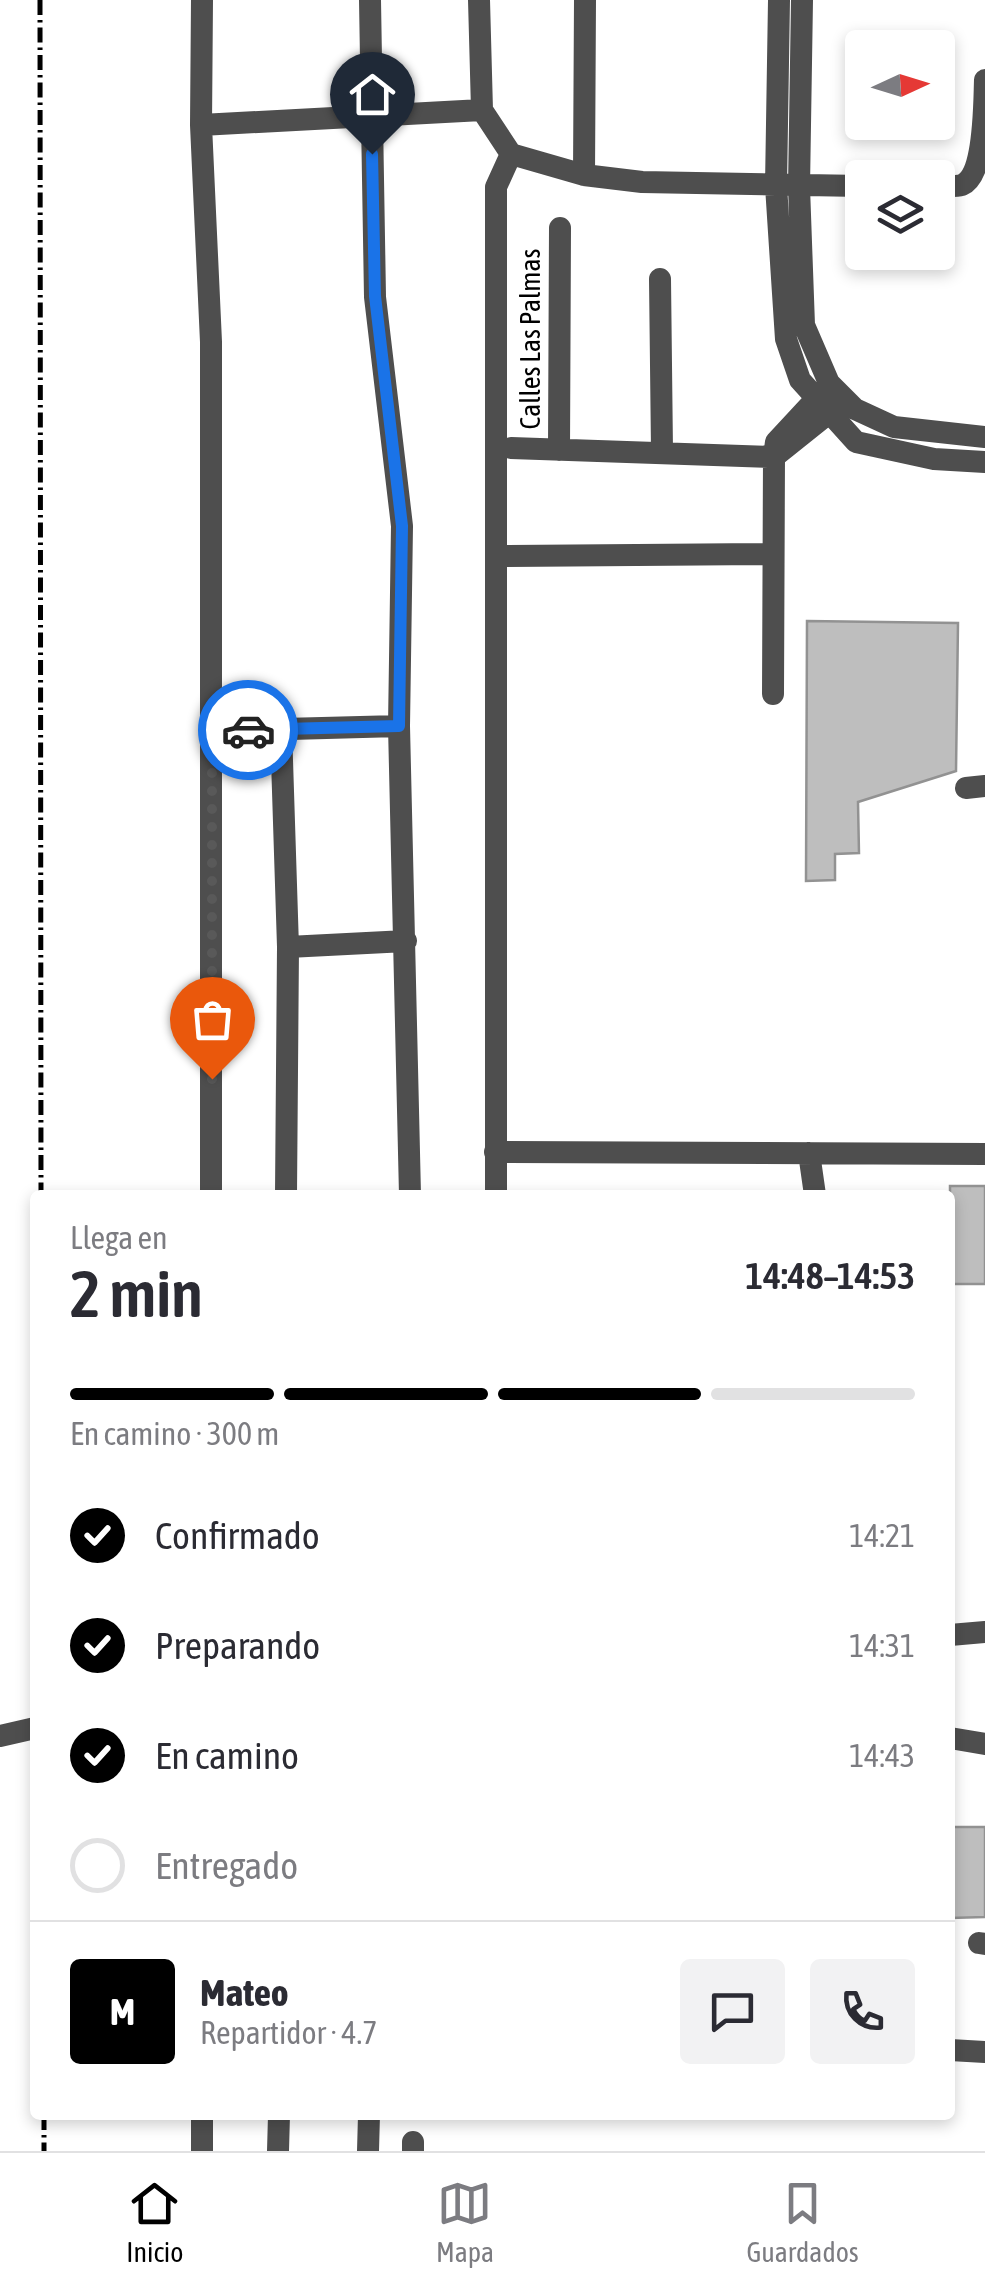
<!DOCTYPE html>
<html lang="es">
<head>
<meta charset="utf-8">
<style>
	body { margin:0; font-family:"Asap Condensed",sans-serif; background:#f2f2f3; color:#2b2b33; height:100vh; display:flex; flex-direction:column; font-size:38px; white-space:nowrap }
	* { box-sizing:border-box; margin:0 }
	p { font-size:32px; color:#7c7c81 }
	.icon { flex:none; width:55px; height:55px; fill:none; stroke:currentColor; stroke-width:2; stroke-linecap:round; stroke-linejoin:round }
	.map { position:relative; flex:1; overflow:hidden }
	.details { position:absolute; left:30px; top:1190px; width:925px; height:930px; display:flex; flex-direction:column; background:#fff; border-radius:10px; box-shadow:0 5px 15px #0003 }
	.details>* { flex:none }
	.needle { width:65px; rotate:86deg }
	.buttons { position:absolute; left:845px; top:30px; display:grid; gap:20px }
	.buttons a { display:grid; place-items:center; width:110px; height:110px; border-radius:10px; background:#fff; box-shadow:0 5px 15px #0003; font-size:50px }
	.pin { position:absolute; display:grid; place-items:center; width:85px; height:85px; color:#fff; margin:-102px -42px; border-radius:50% 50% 50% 0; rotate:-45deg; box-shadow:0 0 10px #0007 }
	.pin .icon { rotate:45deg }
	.courier { position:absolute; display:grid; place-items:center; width:100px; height:100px; margin:-50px; border:8px solid #1a73e8; border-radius:50%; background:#fff; color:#222; box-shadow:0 2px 12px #0007 }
	.head em { font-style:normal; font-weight:600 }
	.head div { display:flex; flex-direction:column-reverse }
	.head { display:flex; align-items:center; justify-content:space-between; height:170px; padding:0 40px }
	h1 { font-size:65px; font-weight:600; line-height:75px }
	.bar { display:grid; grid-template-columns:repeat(4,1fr); gap:15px 10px; align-content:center; height:120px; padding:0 40px }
	.bar i { height:12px; border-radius:8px; background:#e1e1e2 }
	.bar .active { background:#000 }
	.bar p { grid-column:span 4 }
	.line { display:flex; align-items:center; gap:25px; padding:0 40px; border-top:2px solid #e1e1e2 }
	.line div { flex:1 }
	.round { display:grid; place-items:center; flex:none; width:105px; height:105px; border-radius:10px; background:#f2f2f3 }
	ol { padding:0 40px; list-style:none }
	li { display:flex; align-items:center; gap:30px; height:110px }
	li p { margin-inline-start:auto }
	li .icon { padding:10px; border-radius:50%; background:#000; color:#fff; stroke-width:4 }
	li:last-child { color:#7c7c81 }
	li i { width:55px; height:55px; border:5px solid #e1e1e2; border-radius:50% }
	.menu { display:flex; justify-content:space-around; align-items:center; height:140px; border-top:2px solid #e1e1e2; background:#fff; font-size:28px; color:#7c7c81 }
	.menu a { display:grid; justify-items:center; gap:5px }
	.menu .active { color:#000 }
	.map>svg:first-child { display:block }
	.building { fill:#bebebe; stroke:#929292; stroke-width:2.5 }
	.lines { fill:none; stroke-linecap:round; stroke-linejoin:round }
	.minor { stroke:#4e4e4e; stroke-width:22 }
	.rail { stroke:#000; stroke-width:5; stroke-dasharray:15 5 2.5 5; stroke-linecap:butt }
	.done { stroke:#595959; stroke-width:10; stroke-dasharray:0 18 }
	.route { stroke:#1a73e8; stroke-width:12 }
	.labels { text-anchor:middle; stroke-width:9; stroke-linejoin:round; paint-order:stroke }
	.street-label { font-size:28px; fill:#000; stroke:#fff }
</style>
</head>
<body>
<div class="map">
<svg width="985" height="2151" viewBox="0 0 985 2151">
	<rect width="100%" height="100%" fill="#fff"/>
	<!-- building -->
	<path class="building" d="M807,621L958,623L956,771L858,802L859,853L835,854V880L806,881Z
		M950,1186H985V1284H950Z
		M950,1827H985V1917L950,1918Z"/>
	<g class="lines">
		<!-- minor -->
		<path class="minor" d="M202,0L201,125L211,342V1195
			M370,0L375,297L402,526L399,726L410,1195
			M479,0L482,110L511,154L496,187V1195
			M779,0L776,186L786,339L800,380L856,442L934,459L985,462
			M802,0L799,187L804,325L829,383L855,409L894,427L985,437
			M201,125L482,110
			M511,154L584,175L642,182L862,186
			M584,175L585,0
			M938,186C944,186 955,187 962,185C985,175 984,107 985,80
			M660,279L662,451
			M511,448L774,457L829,413
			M559,450L560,228
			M506,556L773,554
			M773,694L774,457L776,442L815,400
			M281,729L288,947L286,1195
			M212,731L399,726
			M966,788L985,786
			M288,947L406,941
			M495,1152L985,1154
			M809,1153L815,1195
			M950,1635L985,1632
			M0,1736L35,1728
			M950,1738L985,1744
			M979,1943L985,1944
			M950,2050L985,2052
			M202,2115V2151
			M278,2151L279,2115
			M368,2151L369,2115
			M413,2151V2142"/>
		<!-- rail -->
		<path class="rail" d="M40,0L41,1195
			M44,2115V2151"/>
	</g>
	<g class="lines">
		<!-- done -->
		<path class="done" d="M212,1079V731L248,730"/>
		<!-- route -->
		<path class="route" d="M248,730L399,726L402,526L375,296L372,154"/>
	</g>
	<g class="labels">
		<!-- street labels -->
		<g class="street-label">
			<text transform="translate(530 339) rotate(-90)" y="10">Calles Las Palmas</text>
		</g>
	</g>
</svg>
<div class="buttons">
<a><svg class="needle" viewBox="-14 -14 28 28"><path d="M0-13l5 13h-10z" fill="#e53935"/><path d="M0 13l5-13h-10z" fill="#7c7c81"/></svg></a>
<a><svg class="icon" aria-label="layers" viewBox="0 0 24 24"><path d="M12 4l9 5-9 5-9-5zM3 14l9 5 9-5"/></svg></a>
</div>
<div class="pin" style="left:212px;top:1079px;background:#ea580c"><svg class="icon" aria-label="bag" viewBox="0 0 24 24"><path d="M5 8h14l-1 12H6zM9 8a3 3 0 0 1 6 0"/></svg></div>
<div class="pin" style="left:372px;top:154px;background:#1f2937"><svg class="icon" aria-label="home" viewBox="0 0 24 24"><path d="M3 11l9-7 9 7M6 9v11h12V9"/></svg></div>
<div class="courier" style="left:248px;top:730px"><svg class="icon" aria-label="car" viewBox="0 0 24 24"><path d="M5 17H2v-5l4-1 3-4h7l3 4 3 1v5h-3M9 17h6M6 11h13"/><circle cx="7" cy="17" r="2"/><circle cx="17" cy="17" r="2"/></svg></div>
<section class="details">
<div class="head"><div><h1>2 min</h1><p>Llega en</p></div><em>14:48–14:53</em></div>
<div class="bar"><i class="active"></i><i class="active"></i><i class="active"></i><i></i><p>En camino · 300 m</p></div>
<ol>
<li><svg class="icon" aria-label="check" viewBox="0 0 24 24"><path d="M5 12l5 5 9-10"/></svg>Confirmado<p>14:21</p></li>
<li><svg class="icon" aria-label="check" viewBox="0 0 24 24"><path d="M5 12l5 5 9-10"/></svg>Preparando<p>14:31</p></li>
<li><svg class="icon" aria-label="check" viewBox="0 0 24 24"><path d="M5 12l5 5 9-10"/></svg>En camino<p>14:43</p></li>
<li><i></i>Entregado</li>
</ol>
<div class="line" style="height:180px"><b class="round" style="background:#000;color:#fff">M</b><div><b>Mateo</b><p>Repartidor · 4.7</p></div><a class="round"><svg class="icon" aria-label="chat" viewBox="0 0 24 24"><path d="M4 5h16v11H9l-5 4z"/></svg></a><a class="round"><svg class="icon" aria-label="phone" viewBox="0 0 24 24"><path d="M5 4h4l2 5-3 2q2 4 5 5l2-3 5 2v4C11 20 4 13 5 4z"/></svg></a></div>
</section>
</div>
<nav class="menu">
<a class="active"><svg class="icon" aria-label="home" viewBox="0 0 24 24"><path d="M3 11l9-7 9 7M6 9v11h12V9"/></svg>Inicio</a>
<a><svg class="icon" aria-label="map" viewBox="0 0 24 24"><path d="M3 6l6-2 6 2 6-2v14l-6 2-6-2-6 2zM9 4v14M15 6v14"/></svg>Mapa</a>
<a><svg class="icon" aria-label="saved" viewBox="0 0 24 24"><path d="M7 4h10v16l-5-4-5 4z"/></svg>Guardados</a>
</nav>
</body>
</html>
